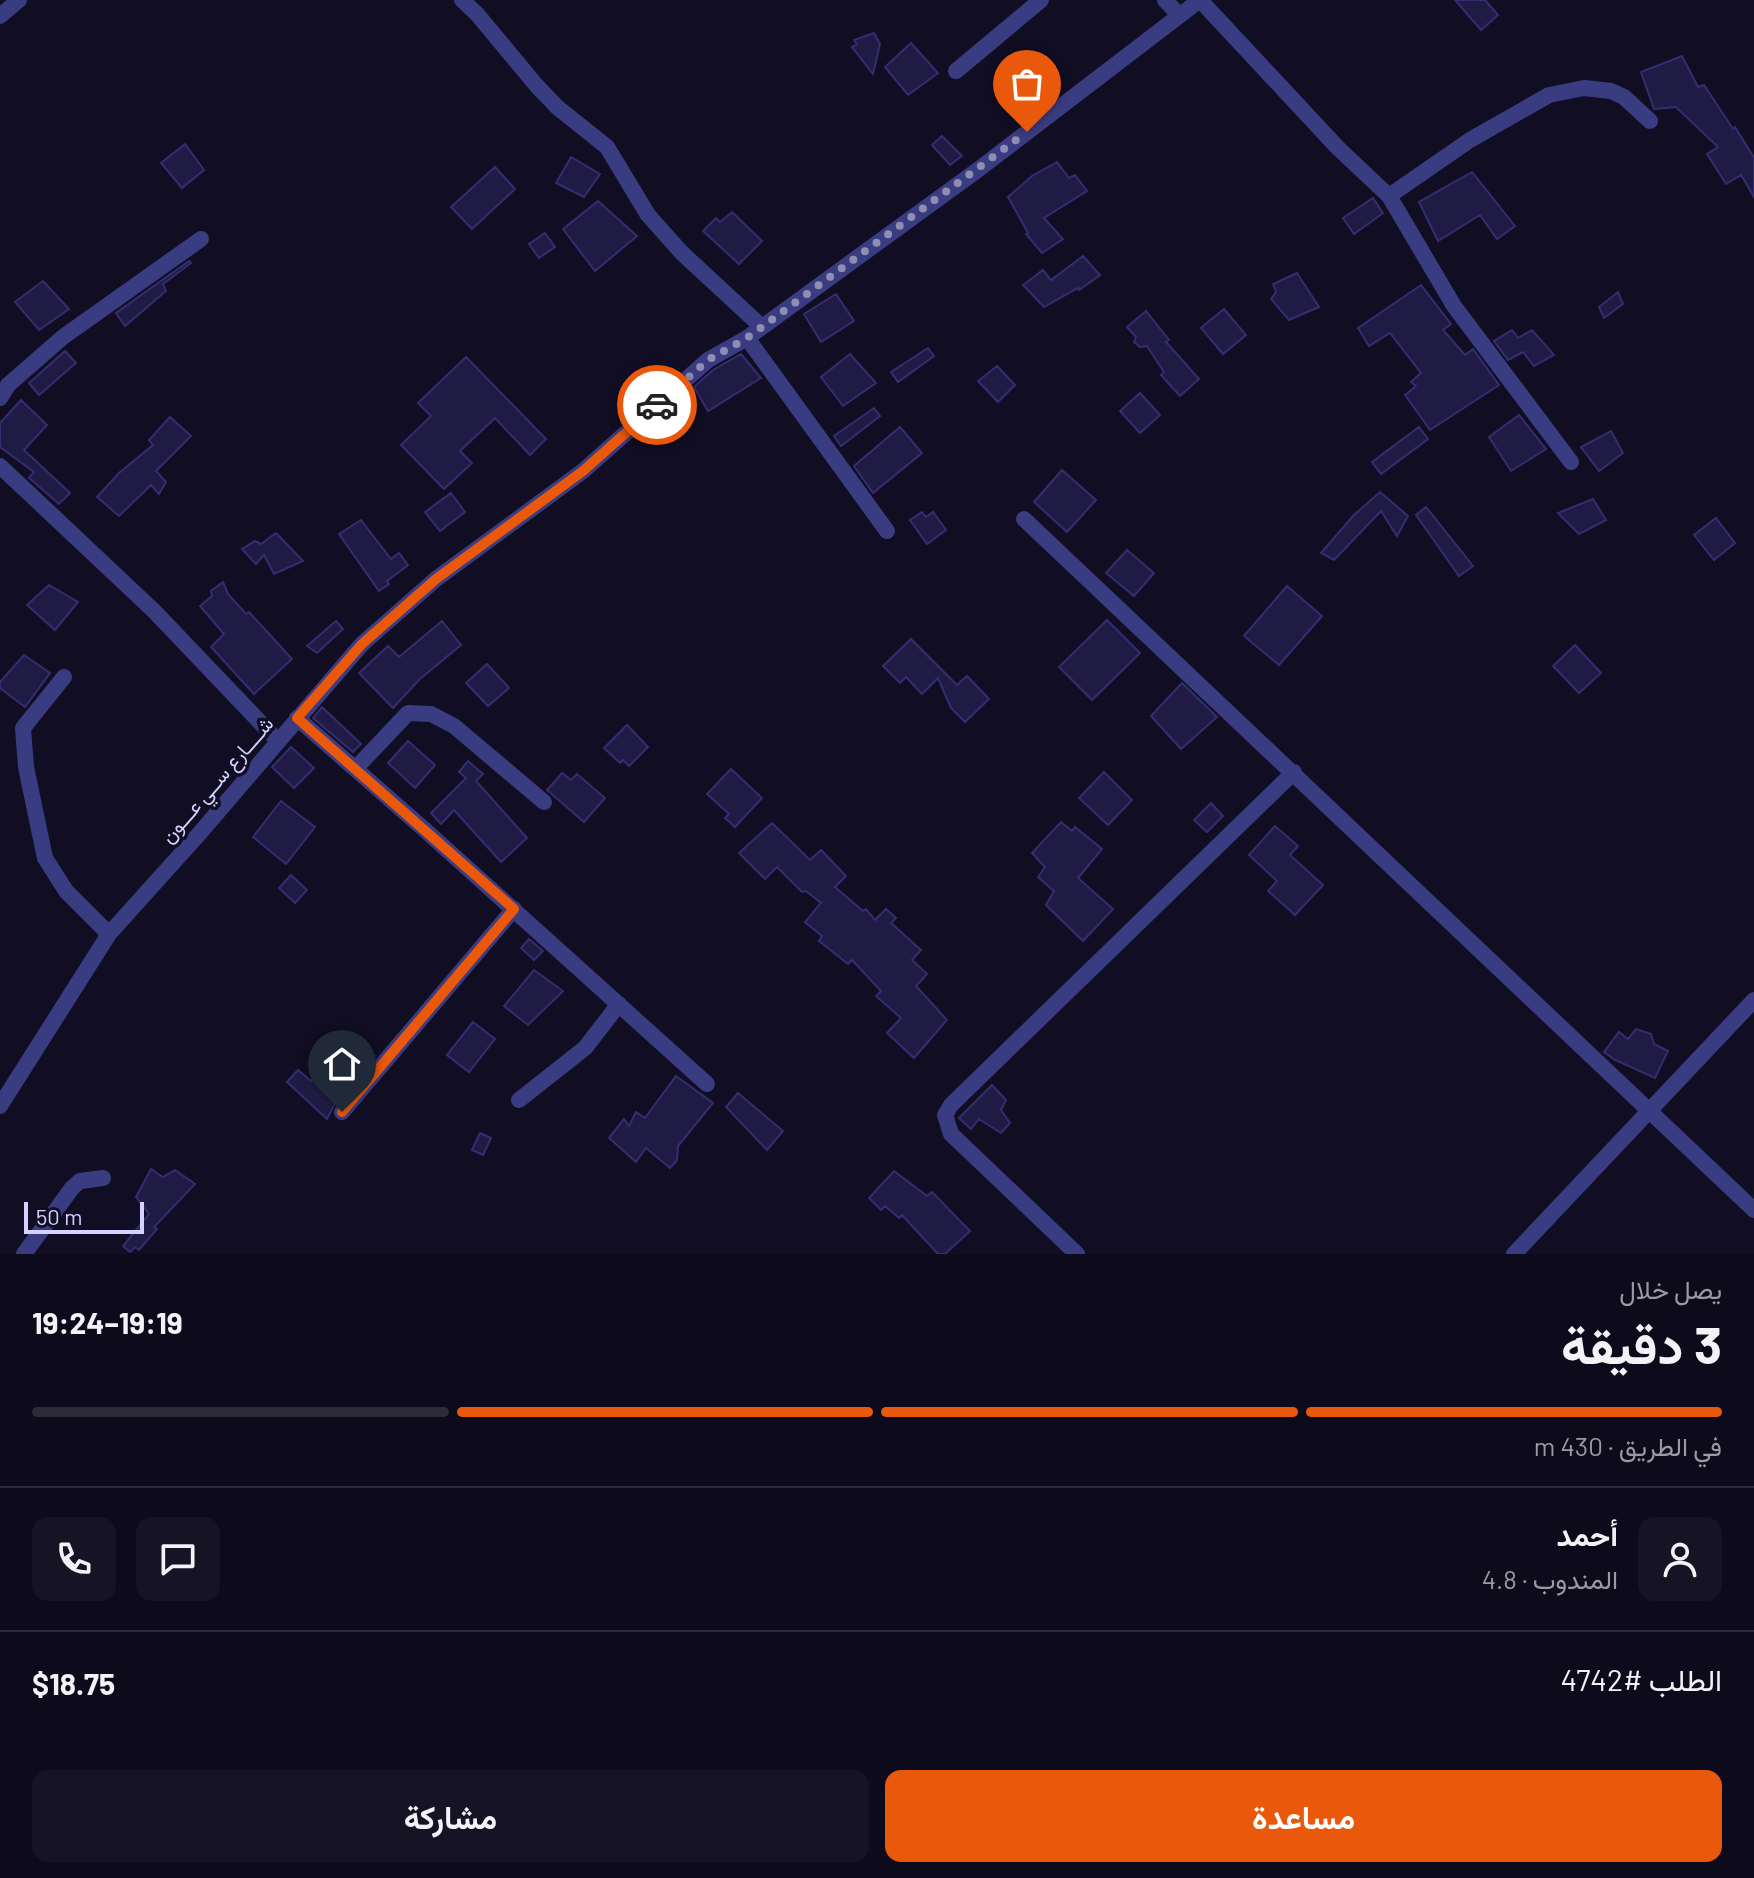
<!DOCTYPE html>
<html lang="ar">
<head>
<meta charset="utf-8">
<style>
	body { margin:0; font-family:Barlow,Vazirmatn,sans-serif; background:#161324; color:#f1f3f6; direction:rtl; height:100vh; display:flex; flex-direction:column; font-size:30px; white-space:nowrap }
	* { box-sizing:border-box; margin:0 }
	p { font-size:26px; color:#9a9aa3 }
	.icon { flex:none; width:44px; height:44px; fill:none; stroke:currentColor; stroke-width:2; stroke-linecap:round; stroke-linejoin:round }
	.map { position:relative; height:1254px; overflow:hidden; direction:ltr }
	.details { display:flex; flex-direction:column; background:#0d0a1b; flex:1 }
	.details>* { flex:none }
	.scale { position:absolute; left:24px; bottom:20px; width:120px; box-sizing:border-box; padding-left:8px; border:4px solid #d4d2fe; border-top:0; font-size:22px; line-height:28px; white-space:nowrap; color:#d4d2fe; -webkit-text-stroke:6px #110e24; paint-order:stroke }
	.pin { position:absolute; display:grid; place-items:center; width:68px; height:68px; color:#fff; margin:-82px -34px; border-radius:50% 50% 50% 0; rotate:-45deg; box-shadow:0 0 8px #0007 }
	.pin .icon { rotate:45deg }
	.courier { position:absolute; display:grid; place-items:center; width:80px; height:80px; margin:-40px; border:6px solid #ea580c; border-radius:50%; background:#fff; color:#222; box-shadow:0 2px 10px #0007 }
	.headline em { font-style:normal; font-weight:700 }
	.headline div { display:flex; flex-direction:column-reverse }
	.headline { display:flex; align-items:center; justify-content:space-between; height:136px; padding:0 32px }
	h1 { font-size:52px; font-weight:700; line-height:60px }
	.bar { display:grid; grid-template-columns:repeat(4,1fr); gap:12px 8px; align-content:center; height:96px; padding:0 32px }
	.bar i { height:10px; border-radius:6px; background:#2d2b3a }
	.bar .on { background:#ea580c }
	.bar p { grid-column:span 4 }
	.line { display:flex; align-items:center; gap:20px; padding:0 32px; border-top:2px solid #2d2b3a }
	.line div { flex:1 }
	.round { display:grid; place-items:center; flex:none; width:84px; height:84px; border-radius:16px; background:#161324 }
	.primary-button { display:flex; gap:16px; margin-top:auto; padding:16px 32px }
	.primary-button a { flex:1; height:92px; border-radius:16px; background:#ea580c; color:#fff; font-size:32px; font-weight:700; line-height:92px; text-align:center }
	.primary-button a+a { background:#161324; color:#f1f3f6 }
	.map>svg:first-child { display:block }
	.building { fill:#201b44; stroke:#352d70; stroke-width:2 }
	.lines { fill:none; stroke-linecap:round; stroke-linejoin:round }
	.minor { stroke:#3a3c82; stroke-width:16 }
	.done { stroke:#908db2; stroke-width:8; stroke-dasharray:0 14.4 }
	.route { stroke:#ea580c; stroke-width:10 }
	.labels { text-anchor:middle; stroke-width:7; stroke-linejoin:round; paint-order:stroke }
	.street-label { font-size:20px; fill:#d4d2fe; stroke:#110e24 }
</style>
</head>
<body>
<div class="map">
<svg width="1754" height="1254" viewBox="0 0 1754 1254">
	<rect width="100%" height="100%" fill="#110e24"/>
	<!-- building -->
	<path class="building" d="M1455,0H1485L1498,15L1481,30Z
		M874,33L880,44L873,74L852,47L857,44L854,40Z
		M911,43L938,73L908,95L885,67Z
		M1682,56L1698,87L1704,85L1733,129L1735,127L1754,158V197L1741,175L1726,184L1707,154L1718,147L1676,107L1654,109L1641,72Z
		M942,136L962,156L950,165L932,145Z
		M185,144L204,170L182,188L161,163Z
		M571,157L600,174L584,197L556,183Z
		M1057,162L1069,178L1075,175L1087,191L1044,218L1063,239L1042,253L1026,234L1028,233L1008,197L1032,176Z
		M495,167L515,189L472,229L451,207Z
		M1472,172L1515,226L1497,239L1480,215L1438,241L1419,202Z
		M1373,198L1383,213L1354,234L1343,218Z
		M598,201L637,236L595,271L563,229Z
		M732,212L762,241L739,264L703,231L716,218L720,222Z
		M545,233L555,247L539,258L529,244Z
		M1083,256L1100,275L1079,290L1078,288L1044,307L1023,285L1043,270L1051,280Z
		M189,261L191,263L163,284L166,291L125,326L116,313Z
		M1297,273L1319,307L1289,320L1271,299L1276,292L1273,284Z
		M43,281L69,309L39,330L15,302Z
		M1421,285L1451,324L1443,330L1465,355L1473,349L1499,385L1430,430L1405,395L1416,386L1411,382L1421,373L1390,333L1369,346L1358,328Z
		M1618,292L1623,304L1604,318L1599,307Z
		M836,294L854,321L821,342L804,314Z
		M1224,309L1246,335L1223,354L1201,328Z
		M1146,311L1169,340L1166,342L1199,379L1180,396L1161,375L1164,372L1147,346L1140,347L1134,342L1136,337L1127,327Z
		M1512,330L1518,338L1532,330L1554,355L1534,366L1523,352L1508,360L1494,341Z
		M928,348L934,356L898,382L891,372Z
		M65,351L76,363L39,395L29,383Z
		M741,354L761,378L708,411L694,387L713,370Z
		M850,354L876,383L843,406L821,377Z
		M466,357L546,439L530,455L495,418L460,451L472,463L444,489L401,445L431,416L418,403Z
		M997,366L1015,385L998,402L978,381Z
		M1140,393L1160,415L1140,433L1120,411Z
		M21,400L47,425L24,450L70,493L59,504L29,478L34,472L0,447V423Z
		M874,408L880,416L841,446L834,436Z
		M1519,415L1546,449L1511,471L1489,437Z
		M170,417L191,436L156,471L166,482L159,494L151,485L119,516L97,497L119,473L153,445L149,440Z
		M900,427L922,453L873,493L854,466Z
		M1419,427L1428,439L1381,474L1372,462Z
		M1611,431L1623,453L1599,471L1581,447Z
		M1062,470L1096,500L1067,532L1034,502Z
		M1380,492L1408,516L1397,536L1381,511L1334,560L1321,553L1353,516Z
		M451,493L465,512L440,531L425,512Z
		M1593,499L1606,520L1579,534L1558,513Z
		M1426,507L1473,566L1459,576L1416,515Z
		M922,512L926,517L933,512L946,530L927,544L910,520Z
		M1716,518L1735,543L1714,560L1694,535Z
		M361,520L391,559L399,553L408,565L387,581L389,584L379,591L339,534Z
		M276,533L303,561L274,574L264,555L256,564L242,549L255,541L261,544Z
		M1127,550L1154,573L1134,596L1106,573Z
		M223,582L228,594L246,614L249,612L292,659L254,694L211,647L224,634L200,606L212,596L211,591Z
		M49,585L78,602L55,630L27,605Z
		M1287,586L1322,616L1279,665L1244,636Z
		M1107,620L1140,653L1092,700L1059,667Z
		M336,621L343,629L317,653L307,646Z
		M442,621L461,645L420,679L393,708L359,673L388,646L399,657Z
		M911,639L957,685L967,676L989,699L965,722L951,708L938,678L922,694L906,677L900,683L883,666Z
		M1575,645L1601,673L1579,693L1553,666Z
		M24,655L50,673L25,707L0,688V682Z
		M487,664L509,688L488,706L466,683Z
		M1182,683L1217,717L1181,749L1151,716Z
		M322,707L361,744L353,752L313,718Z
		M627,725L648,747L629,766L623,760L620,763L604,748Z
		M408,741L435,765L415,788L388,763Z
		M291,747L314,768L294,788L272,767Z
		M468,761L483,774L476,781L527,838L501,862L454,810L441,824L431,813L466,778L459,772Z
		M731,769L762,798L735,827L725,818L729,814L707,794Z
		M1104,772L1132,800L1108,825L1079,798Z
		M562,773L571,780L577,774L605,798L584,822L547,790Z
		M281,801L315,827L286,864L253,837Z
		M1211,803L1223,816L1207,832L1194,820Z
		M1061,822L1072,831L1075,827L1102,849L1078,878L1113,909L1083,941L1046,905L1054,891L1038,877L1045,867L1032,853Z
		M772,823L810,860L821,850L846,876L835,887L863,911L866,909L875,920L886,909L896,918L891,923L921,950L912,960L927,974L916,986L947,1020L914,1058L887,1033L901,1018L876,996L881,991L852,960L848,964L819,941L822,936L805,922L821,903L806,891L802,892L777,867L765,879L739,853Z
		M1275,826L1298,846L1290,855L1323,885L1295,915L1268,891L1277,881L1249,855Z
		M291,875L307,890L295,903L279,888Z
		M529,939L543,951L534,960L521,948Z
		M534,970L563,991L528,1025L504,1006Z
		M473,1022L495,1039L469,1072L447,1055Z
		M1636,1029L1651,1034L1654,1044L1668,1051L1655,1078L1615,1060L1604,1052L1619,1032L1628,1039Z
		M346,1040L375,1056L334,1105L327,1119L287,1082L298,1070L311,1081Z
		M676,1076L713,1103L678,1146L677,1160L670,1168L646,1148L636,1162L609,1138L624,1119L629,1126L636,1112L645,1118Z
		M992,1085L1006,1100L1001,1110L1010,1123L1001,1133L979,1119L971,1129L959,1118Z
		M738,1093L783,1131L767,1150L726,1107Z
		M480,1133L491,1138L483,1155L472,1150Z
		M151,1169L163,1177L175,1170L195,1184L154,1227L157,1229L139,1250L135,1247L130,1252L123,1246L149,1214L136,1197Z
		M894,1171L927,1196L932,1192L970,1231L945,1254H938L902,1215L899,1218L885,1206L881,1210L869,1198Z"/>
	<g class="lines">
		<!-- minor -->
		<path class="minor" d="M462,0L477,14L536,85L557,107L607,147L648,215L682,253L761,326
			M1165,0L1179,15
			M1200,0L1338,148L1389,196L1454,306L1571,462
			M0,16L19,0
			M956,71L1041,0
			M1389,196L1470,140L1549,95L1584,88L1611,91L1624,97L1650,121
			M747,338L887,531
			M0,398L8,385L63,337L201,239
			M0,466L154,611L278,741
			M1024,519L1754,1210
			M64,677L23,728L26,767L45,858L66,891L109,934
			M297,718L425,830L707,1084
			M355,769L408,713L431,714L454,726L544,802
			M519,1100L585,1048L619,1004
			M0,1106L109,934L199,834L362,644L436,579L583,471L708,360L747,338L979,169L1200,0
			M342,1112L514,909
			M24,1254L72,1188L80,1181L103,1178
			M1077,1254L951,1134L945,1115L951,1105L1294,772
			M1514,1254L1754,1000"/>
	</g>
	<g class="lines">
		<!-- done -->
		<path class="done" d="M657,405L708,360L747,338L1027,132"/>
		<!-- route -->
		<path class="route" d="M342,1112L514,909L297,718L362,644L436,579L583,471L657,405"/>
	</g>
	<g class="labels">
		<!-- street labels -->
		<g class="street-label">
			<text transform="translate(217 780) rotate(-49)" y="7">شــــارع ســي عـــون</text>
		</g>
	</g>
</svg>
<div class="scale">50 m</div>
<div class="pin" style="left:1027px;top:132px;background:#ea580c"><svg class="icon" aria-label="bag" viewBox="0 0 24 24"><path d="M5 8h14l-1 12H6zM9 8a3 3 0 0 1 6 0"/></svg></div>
<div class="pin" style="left:342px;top:1112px;background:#1f2937"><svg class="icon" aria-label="home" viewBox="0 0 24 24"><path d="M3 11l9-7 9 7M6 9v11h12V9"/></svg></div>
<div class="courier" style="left:657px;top:405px"><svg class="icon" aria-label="car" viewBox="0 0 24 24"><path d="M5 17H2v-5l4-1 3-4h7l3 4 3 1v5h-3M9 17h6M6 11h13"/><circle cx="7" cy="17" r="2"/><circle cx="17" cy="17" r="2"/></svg></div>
</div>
<section class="details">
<div class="headline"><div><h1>3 دقيقة</h1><p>يصل خلال</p></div><em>19:19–19:24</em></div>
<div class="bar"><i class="on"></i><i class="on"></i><i class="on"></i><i></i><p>في الطريق · 430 m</p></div>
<div class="line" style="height:144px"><a class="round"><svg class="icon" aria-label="person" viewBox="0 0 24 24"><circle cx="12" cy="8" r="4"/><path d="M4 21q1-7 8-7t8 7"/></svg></a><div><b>أحمد</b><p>المندوب · 4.8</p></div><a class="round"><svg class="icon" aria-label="chat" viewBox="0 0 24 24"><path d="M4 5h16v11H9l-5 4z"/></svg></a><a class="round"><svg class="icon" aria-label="phone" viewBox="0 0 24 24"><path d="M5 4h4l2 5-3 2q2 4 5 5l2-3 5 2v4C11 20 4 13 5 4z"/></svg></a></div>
<div class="line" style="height:104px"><div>الطلب #4742</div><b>$18.75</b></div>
<div class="primary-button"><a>مساعدة</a><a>مشاركة</a></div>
</section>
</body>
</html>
